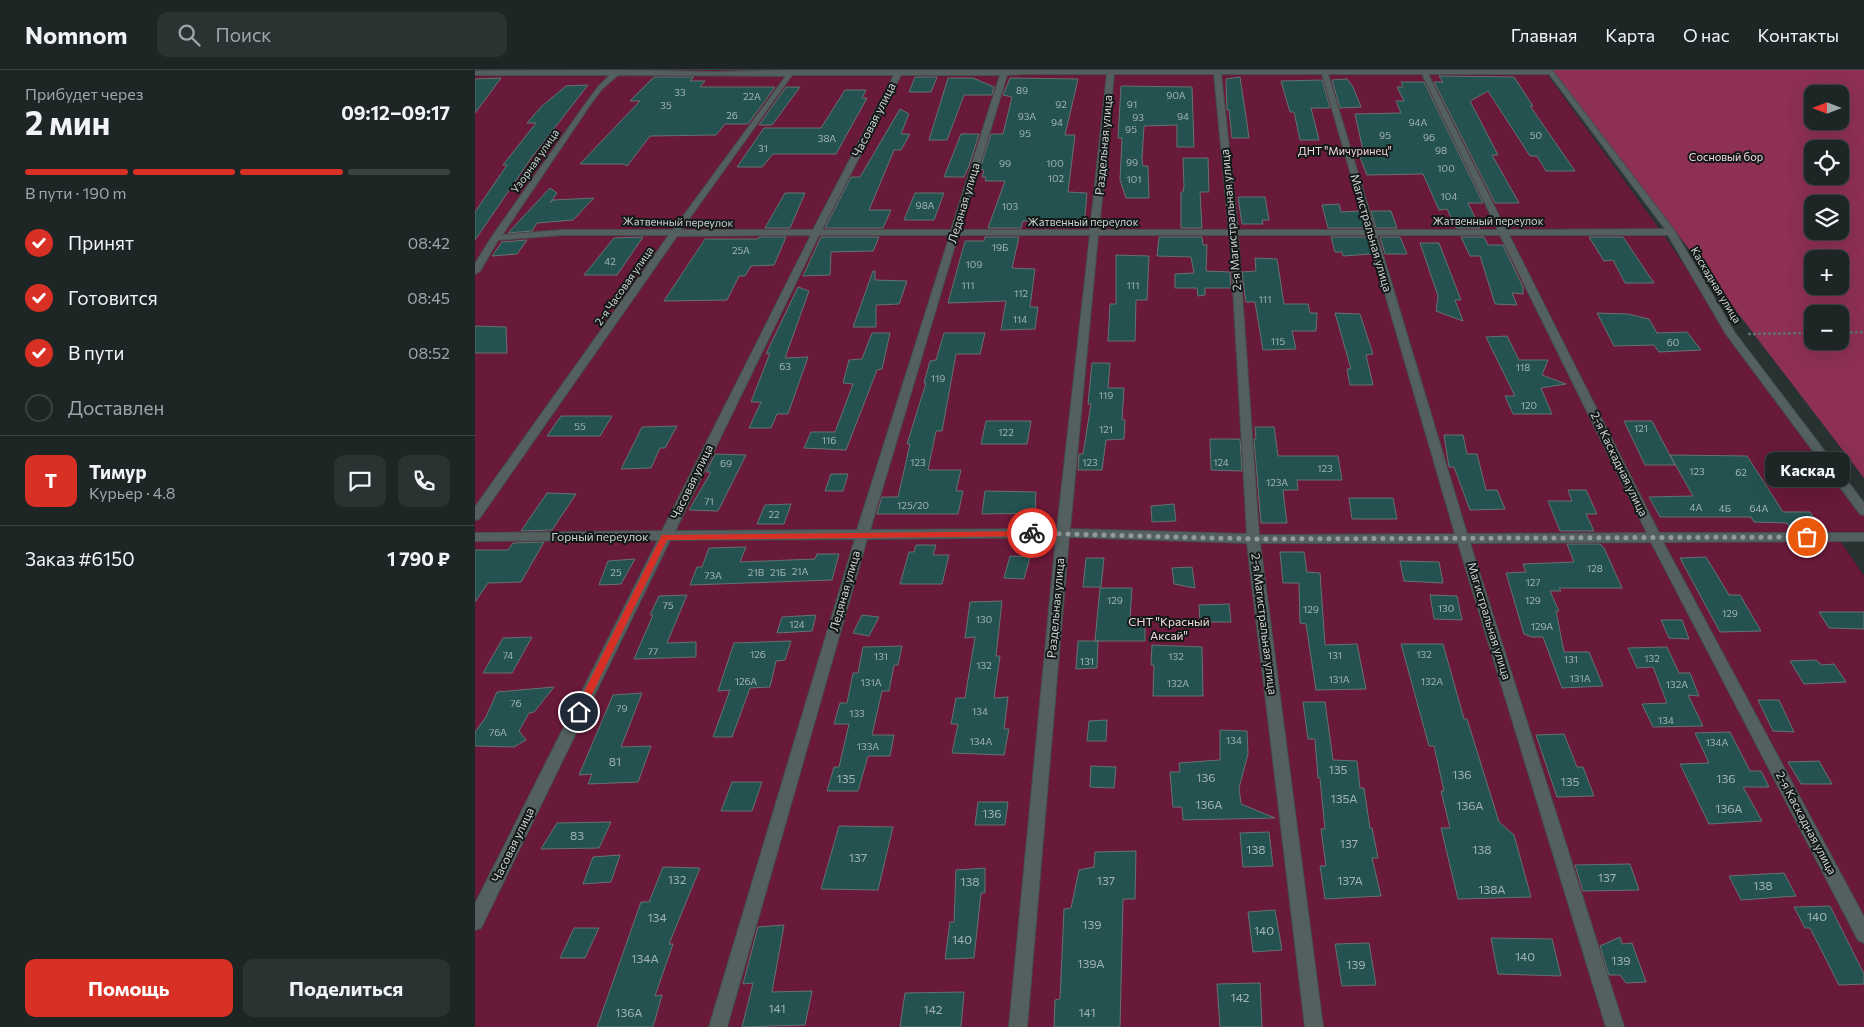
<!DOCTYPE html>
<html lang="ru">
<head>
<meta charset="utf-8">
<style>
	body { margin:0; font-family:Commissioner,sans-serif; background:#2a3232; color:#f1f3f6; height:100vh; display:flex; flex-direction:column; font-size:19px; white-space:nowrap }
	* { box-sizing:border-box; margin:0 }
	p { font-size:16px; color:#a0a5a7 }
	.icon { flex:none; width:28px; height:28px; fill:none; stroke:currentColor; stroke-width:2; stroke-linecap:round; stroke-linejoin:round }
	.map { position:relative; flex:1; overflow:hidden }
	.panel { display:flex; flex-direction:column; background:#1d2625; width:475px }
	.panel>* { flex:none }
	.needle { width:32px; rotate:270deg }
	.fabs { position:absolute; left:1329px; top:15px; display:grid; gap:10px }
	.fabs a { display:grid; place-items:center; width:45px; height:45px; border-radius:10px; background:#1d2625; box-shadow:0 5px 20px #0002,0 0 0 1px #3b4342; font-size:25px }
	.pin { position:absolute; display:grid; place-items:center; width:42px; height:42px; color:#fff; margin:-21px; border:2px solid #fff; border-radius:50%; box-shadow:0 1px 5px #0007 }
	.courier { position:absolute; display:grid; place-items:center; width:50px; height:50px; margin:-25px; border:4px solid #d93025; border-radius:50%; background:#fff; color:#222; box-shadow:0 1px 6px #0007 }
	.bubble { position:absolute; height:35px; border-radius:10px; background:#1d2625; box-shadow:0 5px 20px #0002,0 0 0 1px #3b4342; font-size:16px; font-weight:700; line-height:35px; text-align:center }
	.overview em { font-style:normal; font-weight:700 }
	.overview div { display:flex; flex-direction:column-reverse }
	.overview { display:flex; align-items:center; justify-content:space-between; height:85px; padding:0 25px }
	h1 { font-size:32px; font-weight:700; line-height:38px }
	.bar { display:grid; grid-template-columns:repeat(4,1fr); gap:8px 5px; align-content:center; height:60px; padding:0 25px }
	.bar i { height:6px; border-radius:4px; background:#3b4342 }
	.bar .on { background:#d93025 }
	.bar p { grid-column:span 4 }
	.line { display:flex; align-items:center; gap:12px; padding:0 25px; border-top:1px solid #3b4342 }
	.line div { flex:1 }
	.round { display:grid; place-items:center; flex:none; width:52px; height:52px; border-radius:10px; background:#2a3232 }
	ol { padding:0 25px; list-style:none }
	li { display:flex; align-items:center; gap:15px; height:55px }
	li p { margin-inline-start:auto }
	li .icon { padding:5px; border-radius:50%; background:#d93025; color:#fff; stroke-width:4 }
	li:last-child { color:#a0a5a7 }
	li i { width:28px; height:28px; border:2px solid #3b4342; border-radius:50% }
	.button { display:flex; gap:10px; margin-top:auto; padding:10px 25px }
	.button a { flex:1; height:58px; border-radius:10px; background:#d93025; color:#fff; font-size:20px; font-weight:700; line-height:58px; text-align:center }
	.button a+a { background:#2a3232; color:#f1f3f6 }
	header { display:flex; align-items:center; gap:30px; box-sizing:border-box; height:70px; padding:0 25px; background:#1d2625; border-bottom:1px solid #3b4342 }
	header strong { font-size:24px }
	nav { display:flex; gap:28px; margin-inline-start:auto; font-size:18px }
	.search { width:350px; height:45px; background:#2a3232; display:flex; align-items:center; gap:12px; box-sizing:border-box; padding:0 18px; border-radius:10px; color:#a0a5a7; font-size:19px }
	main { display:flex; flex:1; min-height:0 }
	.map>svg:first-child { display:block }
	.green { fill:#691939 }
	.forest { fill:#8d3053; fill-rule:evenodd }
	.building { fill:#235251; stroke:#657271 }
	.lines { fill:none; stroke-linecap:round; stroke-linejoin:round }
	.minor-casing { stroke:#454e4d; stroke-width:2 }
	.path { stroke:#636d6c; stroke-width:2.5; stroke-dasharray:3 2; stroke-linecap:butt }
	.minor { fill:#546060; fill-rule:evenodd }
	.route { fill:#d93025 }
	.done { stroke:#929b9a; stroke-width:5; stroke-dasharray:0 9 }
	.labels { text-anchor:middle; stroke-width:4; stroke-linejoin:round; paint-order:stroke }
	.number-label { font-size:10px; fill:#a2b3b2 }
	.far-park-label { font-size:11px; fill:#f5d9e0; stroke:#141918 }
	.far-street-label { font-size:11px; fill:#ccd3d3; stroke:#141918 }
	.street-label { font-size:12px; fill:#ccd3d3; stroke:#141918 }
	.park-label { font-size:12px; fill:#f5d9e0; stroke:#141918 }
	.near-number-label { font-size:12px; fill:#a2b3b2 }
</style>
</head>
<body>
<header>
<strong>Nomnom</strong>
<div class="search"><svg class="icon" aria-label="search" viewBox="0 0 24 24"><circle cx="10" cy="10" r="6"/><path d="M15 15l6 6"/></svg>Поиск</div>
<nav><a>Главная</a><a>Карта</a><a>О нас</a><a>Контакты</a></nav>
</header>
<main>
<section class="panel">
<div class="overview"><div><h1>2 мин</h1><p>Прибудет через</p></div><em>09:12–09:17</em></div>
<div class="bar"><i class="on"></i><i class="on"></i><i class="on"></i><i></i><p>В пути · 190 m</p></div>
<ol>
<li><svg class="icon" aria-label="check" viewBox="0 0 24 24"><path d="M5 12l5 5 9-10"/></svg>Принят<p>08:42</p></li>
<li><svg class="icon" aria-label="check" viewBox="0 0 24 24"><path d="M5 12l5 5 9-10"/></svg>Готовится<p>08:45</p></li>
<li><svg class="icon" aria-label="check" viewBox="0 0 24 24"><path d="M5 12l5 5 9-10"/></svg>В пути<p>08:52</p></li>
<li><i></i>Доставлен</li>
</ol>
<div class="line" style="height:90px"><b class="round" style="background:#d93025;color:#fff">Т</b><div><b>Тимур</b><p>Курьер · 4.8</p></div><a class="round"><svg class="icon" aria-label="chat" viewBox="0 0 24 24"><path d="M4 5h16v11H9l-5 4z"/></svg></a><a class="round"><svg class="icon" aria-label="phone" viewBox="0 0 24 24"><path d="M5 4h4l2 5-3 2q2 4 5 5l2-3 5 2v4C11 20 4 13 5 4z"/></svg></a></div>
<div class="line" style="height:65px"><div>Заказ #6150</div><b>1 790 ₽</b></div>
<div class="button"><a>Помощь</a><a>Поделиться</a></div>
</section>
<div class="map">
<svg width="1389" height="957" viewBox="0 0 1389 957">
	<rect width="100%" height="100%" fill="#273231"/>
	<!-- green -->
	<path class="green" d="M0,0H1069L1188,164L1256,264L1389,441V471L1366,472L1389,506V957H0Z"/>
	<!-- forest -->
	<path class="forest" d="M1077,0H1389V408ZM1338,24H1365V51H1338ZM1338,79H1365V106H1338ZM1338,134H1365V161H1338ZM1338,189H1365V216H1338ZM1338,244H1365V271H1338Z"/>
	<!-- building -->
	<path class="building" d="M964,6L1039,7L1058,36H1055L1100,101H1071L1062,86H1055L1013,21L995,31L1023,85H1017L1044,133H1020L959,12H968Z
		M179,7H219L215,11H230L225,17H300L273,54H250L241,65L175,66L152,96L149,94H105L165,31H155Z
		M440,7H462L456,22H434Z
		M765,7L770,40L774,68H757L754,40H752L751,9Z
		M26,8L0,43V9Z
		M473,8H498L519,17L517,25H489L472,70H454Z
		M535,8L603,9L590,65H600L593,122L612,123L609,156H581V151H548L546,158H513L530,111H510L511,107H507L509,100L505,99L516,64H528L537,27L528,25Z
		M872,9L878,17L886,37L865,38L857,10Z
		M847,10L855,38H836L844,70H825L819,42H815L806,11Z
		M926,12H949L1008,133H993L1005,158H981L972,139L964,140L948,104L892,105L882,80H888L880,44L926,43L921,31H929L922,17H928Z
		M113,15L57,87L0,170V142L32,95H28L61,53H52L66,37L91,16Z
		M646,16L717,17L719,77H702V55L669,56L667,89L668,96H673L674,128H651L645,110L647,68H643Z
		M311,17H325L297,55H284Z
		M370,20H391L387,28H392L361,84H298L287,97H262L289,58H346Z
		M425,39L434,44L426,64H435L426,80H419L394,140H416L408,158H350L376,107H385Z
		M486,64H504L494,96L489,107H469Z
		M708,88H733L734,122H725L727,158H706V122H708L709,116Z
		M75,118L82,123L75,133L78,130L119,128L98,150L62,153L57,161L33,163Z
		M310,123H330L315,158H290Z
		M440,123H469L459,150H429Z
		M763,127H790L794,150H787L788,154H767Z
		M864,134L866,142L885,141L890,158H853L847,135Z
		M896,141H916L922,158H901Z
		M168,167L142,205H109L139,168Z
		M284,167H311L299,195L276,196L270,206H264L252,230L189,231L230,169H283Z
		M346,167H404L398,181L356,182L355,205L328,206Z
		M510,167H544L537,198L560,199L555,237H563L560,259L526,260L531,231L473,233L490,171H509Z
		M684,167H727L728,175H732L731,201L755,202L756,218H730V225L723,226L722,218H700V204L719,203L716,187L682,186Z
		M856,167H892L897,184L868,186L867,182H860Z
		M905,167H925L932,184H910Z
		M986,167H1009L1013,175H1028L1048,217V224L1037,223L1042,235L1020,234L1005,186H995Z
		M1114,167H1148L1179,213H1150L1138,190L1129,191Z
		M52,170L42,184L17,186L27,172Z
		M945,173H964L986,230H980L988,251L961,241L963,226Z
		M641,185L674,186L672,230H661L660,271H633L635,234H641Z
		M780,188L802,189L809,234H833L835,243H842L841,261H817L821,279L788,280L780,232H771L769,218L767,202L781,201Z
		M398,201H400V210L432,211L424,234L401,235V257H378Z
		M323,217L334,221L310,288L333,287L313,344H302L296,358H274L286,332H276L295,283L291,284Z
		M860,243L885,244L898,284L891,285L898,315H875L872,299H876Z
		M1122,243L1153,244L1174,249L1182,263L1212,262L1226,280L1184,282L1179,275L1139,276Z
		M0,256L31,257L32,283H0Z
		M397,263H415L407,299L402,300L371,380L329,378L336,362H360L378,314L368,313L374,290L387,289Z
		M469,263H510L505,284H481L467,361H461L453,400H486L481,421H488L483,444H402L407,427H423L435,374H432L451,313H449L455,291L461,290Z
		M1032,266L1044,290H1073L1067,305L1091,314L1066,318L1077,344H1038L1030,326H1040L1011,267Z
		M617,293H635L633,318H649L647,350H650L649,369L631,370L627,400H603L604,384H608L616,334H613Z
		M86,346H137L125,366H72Z
		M511,351H556L552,374H506Z
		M1149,351H1177L1200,395H1170Z
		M202,356L190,378H185L176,398L146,399L167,357Z
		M780,357H799L803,386H863L867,410H822L823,420H808L812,453H786L779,369H781Z
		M969,365H988L992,384H1002L1011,420H1022L1030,439L995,440L979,397H974Z
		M735,369H765L767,401L736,400Z
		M240,384L271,385L243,441L214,440L236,402H231Z
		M1195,385L1272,386L1308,442H1335L1347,461H1317L1312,453L1279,452L1276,447H1185L1174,427L1218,426Z
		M356,404H373L368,421H350Z
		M1093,420H1111L1122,444H1111L1119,461H1085L1073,431H1097Z
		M510,421L561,422L560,443L507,444Z
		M72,423L101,424L77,460L46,461Z
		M874,428H918L922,449H877Z
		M316,434L309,454H282L290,435Z
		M699,434L701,451L677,452L676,436Z
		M69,472L46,512L13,513L0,532V480H33L38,473Z
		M1092,474H1125L1129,478L1147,518H1084L1086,521H1075L1084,541H1081L1089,582H1114L1128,616L1087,618L1068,567H1057L1049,564L1031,503L1051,502L1048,494L1099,492Z
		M441,475H461L458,485H474L467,514H425L434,482H439Z
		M271,477L265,492L340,489L342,484H364L357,510L215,515L222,497H227L234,478Z
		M805,482H829L832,502L845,503L850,575L882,574L891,619L841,620L831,554L825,553L824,513H808Z
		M535,486L555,487L549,509L529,508Z
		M1231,487L1254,525H1265L1286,561L1245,562L1205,488Z
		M611,488H629L626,517H608Z
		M160,489L146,514L124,515L133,491Z
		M925,491L964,492L968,513L929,511Z
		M717,497L720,518L699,514L697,498Z
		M625,518H657L655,548H670V571H620Z
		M212,525L192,573L221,572V587L159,589L178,545H175L184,526Z
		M955,525L982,526L987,550L959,549Z
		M527,531L521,586H525L519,628L533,627L529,659H534L529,685L477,683L483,654H476L481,628H490L500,567L490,568L495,532Z
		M754,534L756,552H725L724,535Z
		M1344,542H1389V559L1354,558Z
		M341,545L337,561L302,563L307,547Z
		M387,545L404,547L394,566L378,563Z
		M1186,550H1207L1214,569L1194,568Z
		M57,567L37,603H8L28,568Z
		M316,571L310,590L301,591L295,617L275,618L257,667H238L255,620L243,621L259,573Z
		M603,571H623L622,598L601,599Z
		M926,574H968L989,649H992L1024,752L1039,765L1056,827L983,829L966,758H975L966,721H969L959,676H954Z
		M677,575L727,577L728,626H678L679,595H676Z
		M427,576L423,595H419L414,621H407L397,665H419L415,686H393L383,721H352L359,697H364L374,654H359L365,633H372L378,603H383L388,577Z
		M1192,577L1204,603H1215L1224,626L1213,625L1228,656L1178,657L1167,634L1192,633L1178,597L1162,598L1153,578Z
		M1341,590L1347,595L1359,594L1371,612L1329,614L1315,591Z
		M79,617L59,642L54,643L44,661L51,670L39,677L0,676V662L11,647L22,622Z
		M167,623L146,677L176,676L163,712L113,714L117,704L104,705L138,625Z
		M1283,630H1304L1319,662L1298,661Z
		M828,632H850L858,690L882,691L885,718H889L895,758H897L903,788H897L906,826L850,829L845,796H851L846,759H850L845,708H843L840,669H833Z
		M632,650L631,671H612L614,651Z
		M745,660L772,661L773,684L764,718L766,734L800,748L708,750L707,737H698L695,702H705L704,693L745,690Z
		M1255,662L1275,701H1286L1294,717H1268L1287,751L1234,754L1205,694L1234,693L1220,663Z
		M1089,664L1102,697H1108L1119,726L1082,727L1061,665Z
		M1344,691L1357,714H1326L1313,692Z
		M616,696L641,697L639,718L615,717Z
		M257,712H287L277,741H246Z
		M503,732H533L530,755H500Z
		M136,752L124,778L66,779L82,753Z
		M364,756L418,757L403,820L346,819Z
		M794,762L798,796L768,797L765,763Z
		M661,781L660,829H648L645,957H579L580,930L585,929L589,839L596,838L604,800L619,797L620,782Z
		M145,785L136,812L108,814L118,787Z
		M1155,794L1164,820L1108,821L1100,795Z
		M188,797L225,798L194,874H198L180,926L187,925L178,957H122L166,832H174Z
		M510,798V823H506L499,888L470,889L475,852H479L481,800Z
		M1309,803L1321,826L1266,830L1254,806Z
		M1355,836L1389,904V914L1364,915L1335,858H1330L1319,837Z
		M800,840L807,880L778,882L773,842Z
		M309,855L297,922L337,921L330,955L267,957L278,913L268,914L283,857Z
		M99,858H124L110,888H85Z
		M1145,867L1147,874L1157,873L1171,912L1151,913L1145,905H1134L1125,876Z
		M1016,868L1077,869L1086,906L1023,904Z
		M894,873L901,915L867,916L860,874Z
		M785,913L787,957H745L742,914Z
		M489,922L486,957H425L430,923Z"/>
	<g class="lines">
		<!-- minor casing -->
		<g class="minor-casing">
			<path id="minor" d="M142,0L238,2L315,0H1077L1199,160L1260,263L1389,433V445L1385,444L1251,264L1193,165H1034L1184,463H1389V471L1188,472L1389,847V873L1383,870L1176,472L995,473L1149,957H1131L983,473H785L848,957H830L772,473L594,467L552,957H534L581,467L392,469L252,957H234L380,469L195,470L6,858L0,860V834L183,470L0,471V463L187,461L336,165L202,166L4,449L0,450V437L194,165H87L23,170L5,201L0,204V194L16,168L111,33L123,17L135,5H0V1ZM552,4H632L615,160H485L532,5ZM639,4H739L754,160H624ZM746,4H847L892,160H763ZM853,4H947L1023,160H900ZM953,4H1074L1190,159L1031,160ZM143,5L311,6L198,160H87L27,165L115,35L127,19ZM317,5H419L338,160H206ZM426,5H525L476,160H347ZM344,165H475L382,460L200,461ZM483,165H615L582,459L395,460ZM623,165H755L772,464L595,459ZM763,165H893L980,464L784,465ZM902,165H1025L1172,463L992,464Z"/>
		</g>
		<!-- path -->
		<path class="path" d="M1365,263L1389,262
			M1273,264L1338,263"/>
		<!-- minor -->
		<use href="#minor" class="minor"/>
	</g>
	<!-- route -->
	<path class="route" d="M557,461L561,463L557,466L192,470L107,645L104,646L99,642L187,465Z"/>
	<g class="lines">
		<!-- done -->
		<path class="done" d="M557,463L778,469L1332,467"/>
	</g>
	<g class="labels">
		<!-- number labels -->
		<g class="number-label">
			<text x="547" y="24">89</text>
			<text x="205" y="26">33</text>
			<text x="701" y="29">90А</text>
			<text x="277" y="30">22А</text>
			<text x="586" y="38">92</text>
			<text x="657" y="38">91</text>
			<text x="191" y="39">35</text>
			<text x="257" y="49">26</text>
			<text x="552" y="50">93А</text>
			<text x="708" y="50">94</text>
			<text x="663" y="51">93</text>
			<text x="582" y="56">94</text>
			<text x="943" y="56">94А</text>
			<text x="656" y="63">95</text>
			<text x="550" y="67">95</text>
			<text x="910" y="69">95</text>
			<text x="1061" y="69">50</text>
			<text x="954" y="71">96</text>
			<text x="352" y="72">38А</text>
			<text x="288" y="82">31</text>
			<text x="966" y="84">98</text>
			<text x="657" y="96">99</text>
			<text x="530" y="97">99</text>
			<text x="580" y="97">100</text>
			<text x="971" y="102">100</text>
			<text x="581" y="112">102</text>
			<text x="659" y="113">101</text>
			<text x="974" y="130">104</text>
			<text x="450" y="139">98А</text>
			<text x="535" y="140">103</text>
			<text x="525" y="181">19Б</text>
			<text x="266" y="184">25А</text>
			<text x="135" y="195">42</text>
			<text x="499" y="198">109</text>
			<text x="493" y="219">111</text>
			<text x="658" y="219">111</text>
			<text x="546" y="227">112</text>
			<text x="790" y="233">111</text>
			<text x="545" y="253">114</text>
			<text x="803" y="275">115</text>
			<text x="1198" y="276">60</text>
			<text x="310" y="300">63</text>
			<text x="1048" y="301">118</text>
			<text x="463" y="312">119</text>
			<text x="631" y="329">119</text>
			<text x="1054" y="339">120</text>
			<text x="105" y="360">55</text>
			<text x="1166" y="362">121</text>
			<text x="631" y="363">121</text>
			<text x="531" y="366">122</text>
			<text x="354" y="374">116</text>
			<text x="443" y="396">123</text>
			<text x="615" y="396">123</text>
			<text x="746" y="396">124</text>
			<text x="251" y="397">69</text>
			<text x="850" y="402">123</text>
			<text x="1222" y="405">123</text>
			<text x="1266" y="406">62</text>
			<text x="802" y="416">123А</text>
			<text x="234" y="435">71</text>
			<text x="438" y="439">125/20</text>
			<text x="1221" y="441">4А</text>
			<text x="1250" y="442">4Б</text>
			<text x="1284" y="442">64А</text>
			<text x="299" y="448">22</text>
			<text x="1120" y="502">128</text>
			<text x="325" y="505">21А</text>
			<text x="141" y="506">25</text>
			<text x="281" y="506">21В</text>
			<text x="303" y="506">21Б</text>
			<text x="238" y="509">73А</text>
			<text x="1058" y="516">127</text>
			<text x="640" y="534">129</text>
			<text x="1058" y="534">129</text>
			<text x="193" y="539">75</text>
			<text x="971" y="542">130</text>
			<text x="836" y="543">129</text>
			<text x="1255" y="547">129</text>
			<text x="509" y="553">130</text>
			<text x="322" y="558">124</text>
			<text x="1067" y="560">129А</text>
			<text x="178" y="585">77</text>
			<text x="283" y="588">126</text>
			<text x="949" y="588">132</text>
			<text x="33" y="589">74</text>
			<text x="860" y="589">131</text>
			<text x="406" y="590">131</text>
			<text x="701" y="590">132</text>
			<text x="1177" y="592">132</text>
			<text x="1096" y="593">131</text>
			<text x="612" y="595">131</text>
			<text x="509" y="599">132</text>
			<text x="1105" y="612">131А</text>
			<text x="864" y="613">131А</text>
			<text x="271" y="615">126А</text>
			<text x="957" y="615">132А</text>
			<text x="396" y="616">131А</text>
			<text x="703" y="617">132А</text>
			<text x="1202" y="618">132А</text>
			<text x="41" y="637">76</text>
			<text x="147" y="642">79</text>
			<text x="505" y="645">134</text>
			<text x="382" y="647">133</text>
			<text x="1191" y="654">134</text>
			<text x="23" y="666">76А</text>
			<text x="759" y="674">134</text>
			<text x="506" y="675">134А</text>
			<text x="1242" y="676">134А</text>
			<text x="393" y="680">133А</text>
		</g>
		<!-- far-park labels -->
		<g class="far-park-label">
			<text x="870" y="85">ДНТ "Мичуринец"</text>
			<text x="1251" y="91">Сосновый бор</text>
		</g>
		<!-- far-street labels -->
		<g class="far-street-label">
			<text transform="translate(60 91) rotate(-55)" y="4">Узорная улица</text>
			<text x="1013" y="155">Жатвенный переулок</text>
			<text transform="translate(203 152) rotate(1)" y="4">Жатвенный переулок</text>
			<text x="608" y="156">Жатвенный переулок</text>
			<text transform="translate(1241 215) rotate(59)" y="4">Каскадная улица</text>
			<text transform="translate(149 216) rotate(-55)" y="4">2-я Часовая улица</text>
		</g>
		<!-- street labels -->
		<g class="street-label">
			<text transform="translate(399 50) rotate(-63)" y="4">Часовая улица</text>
			<text transform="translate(629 75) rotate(-85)" y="4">Раздельная улица</text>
			<text transform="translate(489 133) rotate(-73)" y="4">Ледяная улица</text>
			<text transform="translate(756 150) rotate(-95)" y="4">2-я Магистральная улица</text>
			<text transform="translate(896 163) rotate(74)" y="4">Магистральная улица</text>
			<text transform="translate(1144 394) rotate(64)" y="4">2-я Каскадная улица</text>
			<text transform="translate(217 412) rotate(-64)" y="4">Часовая улица</text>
			<text x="125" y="471">Горный переулок</text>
			<text transform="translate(370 521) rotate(-74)" y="4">Ледяная улица</text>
			<text transform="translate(581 538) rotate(-85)" y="4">Раздельная улица</text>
			<text transform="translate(1014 551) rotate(73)" y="4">Магистральная улица</text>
			<text transform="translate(789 554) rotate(83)" y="4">2-я Магистральная улица</text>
			<text transform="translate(1331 753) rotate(62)" y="4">2-я Каскадная улица</text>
			<text transform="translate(38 775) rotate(-64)" y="4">Часовая улица</text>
		</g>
		<!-- park labels -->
		<g class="park-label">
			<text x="694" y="556">СНТ "Красный<tspan x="694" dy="14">Аксай"</tspan></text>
		</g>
		<!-- near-number labels -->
		<g class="near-number-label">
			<text x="140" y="696">81</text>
			<text x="863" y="704">135</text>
			<text x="987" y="709">136</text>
			<text x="731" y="712">136</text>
			<text x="371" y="713">135</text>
			<text x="1251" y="713">136</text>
			<text x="1095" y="716">135</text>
			<text x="869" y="733">135А</text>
			<text x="734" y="739">136А</text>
			<text x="995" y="740">136А</text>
			<text x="1254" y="743">136А</text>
			<text x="517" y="748">136</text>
			<text x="102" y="770">83</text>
			<text x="874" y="778">137</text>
			<text x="781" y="784">138</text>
			<text x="1007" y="784">138</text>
			<text x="383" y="792">137</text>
			<text x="1132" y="812">137</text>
			<text x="202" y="814">132</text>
			<text x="631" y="815">137</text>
			<text x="875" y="815">137А</text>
			<text x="495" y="816">138</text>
			<text x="1288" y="820">138</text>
			<text x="1017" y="824">138А</text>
			<text x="1342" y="851">140</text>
			<text x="182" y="852">134</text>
			<text x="617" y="859">139</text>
			<text x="789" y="865">140</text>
			<text x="487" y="874">140</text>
			<text x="1050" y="891">140</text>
			<text x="170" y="893">134А</text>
			<text x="1146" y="895">139</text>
			<text x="616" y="898">139А</text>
			<text x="881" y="899">139</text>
			<text x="765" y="932">142</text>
			<text x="302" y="943">141</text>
			<text x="458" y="944">142</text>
			<text x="154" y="947">136А</text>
			<text x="612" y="947">141</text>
		</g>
	</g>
</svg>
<div class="fabs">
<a><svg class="needle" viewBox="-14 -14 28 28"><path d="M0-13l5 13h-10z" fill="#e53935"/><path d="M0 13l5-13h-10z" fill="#a0a5a7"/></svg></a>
<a><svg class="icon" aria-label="locate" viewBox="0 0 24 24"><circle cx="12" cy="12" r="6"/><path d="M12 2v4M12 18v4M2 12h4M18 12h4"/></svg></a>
<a><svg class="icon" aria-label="layers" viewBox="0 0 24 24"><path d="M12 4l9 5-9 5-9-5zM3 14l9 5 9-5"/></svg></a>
<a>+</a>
<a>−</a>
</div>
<div class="pin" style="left:1332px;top:467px;background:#ea580c"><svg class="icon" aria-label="bag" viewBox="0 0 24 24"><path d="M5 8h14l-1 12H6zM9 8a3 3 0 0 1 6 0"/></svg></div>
<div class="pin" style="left:104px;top:642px;background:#1f2937"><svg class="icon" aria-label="home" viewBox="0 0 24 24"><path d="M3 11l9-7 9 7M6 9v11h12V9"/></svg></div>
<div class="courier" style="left:557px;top:463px"><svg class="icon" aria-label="bike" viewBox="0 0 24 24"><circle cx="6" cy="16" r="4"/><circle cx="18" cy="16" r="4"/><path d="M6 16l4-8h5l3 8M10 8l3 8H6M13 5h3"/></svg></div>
<div class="bubble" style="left:1290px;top:382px;width:85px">Каскад</div>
</div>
</main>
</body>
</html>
